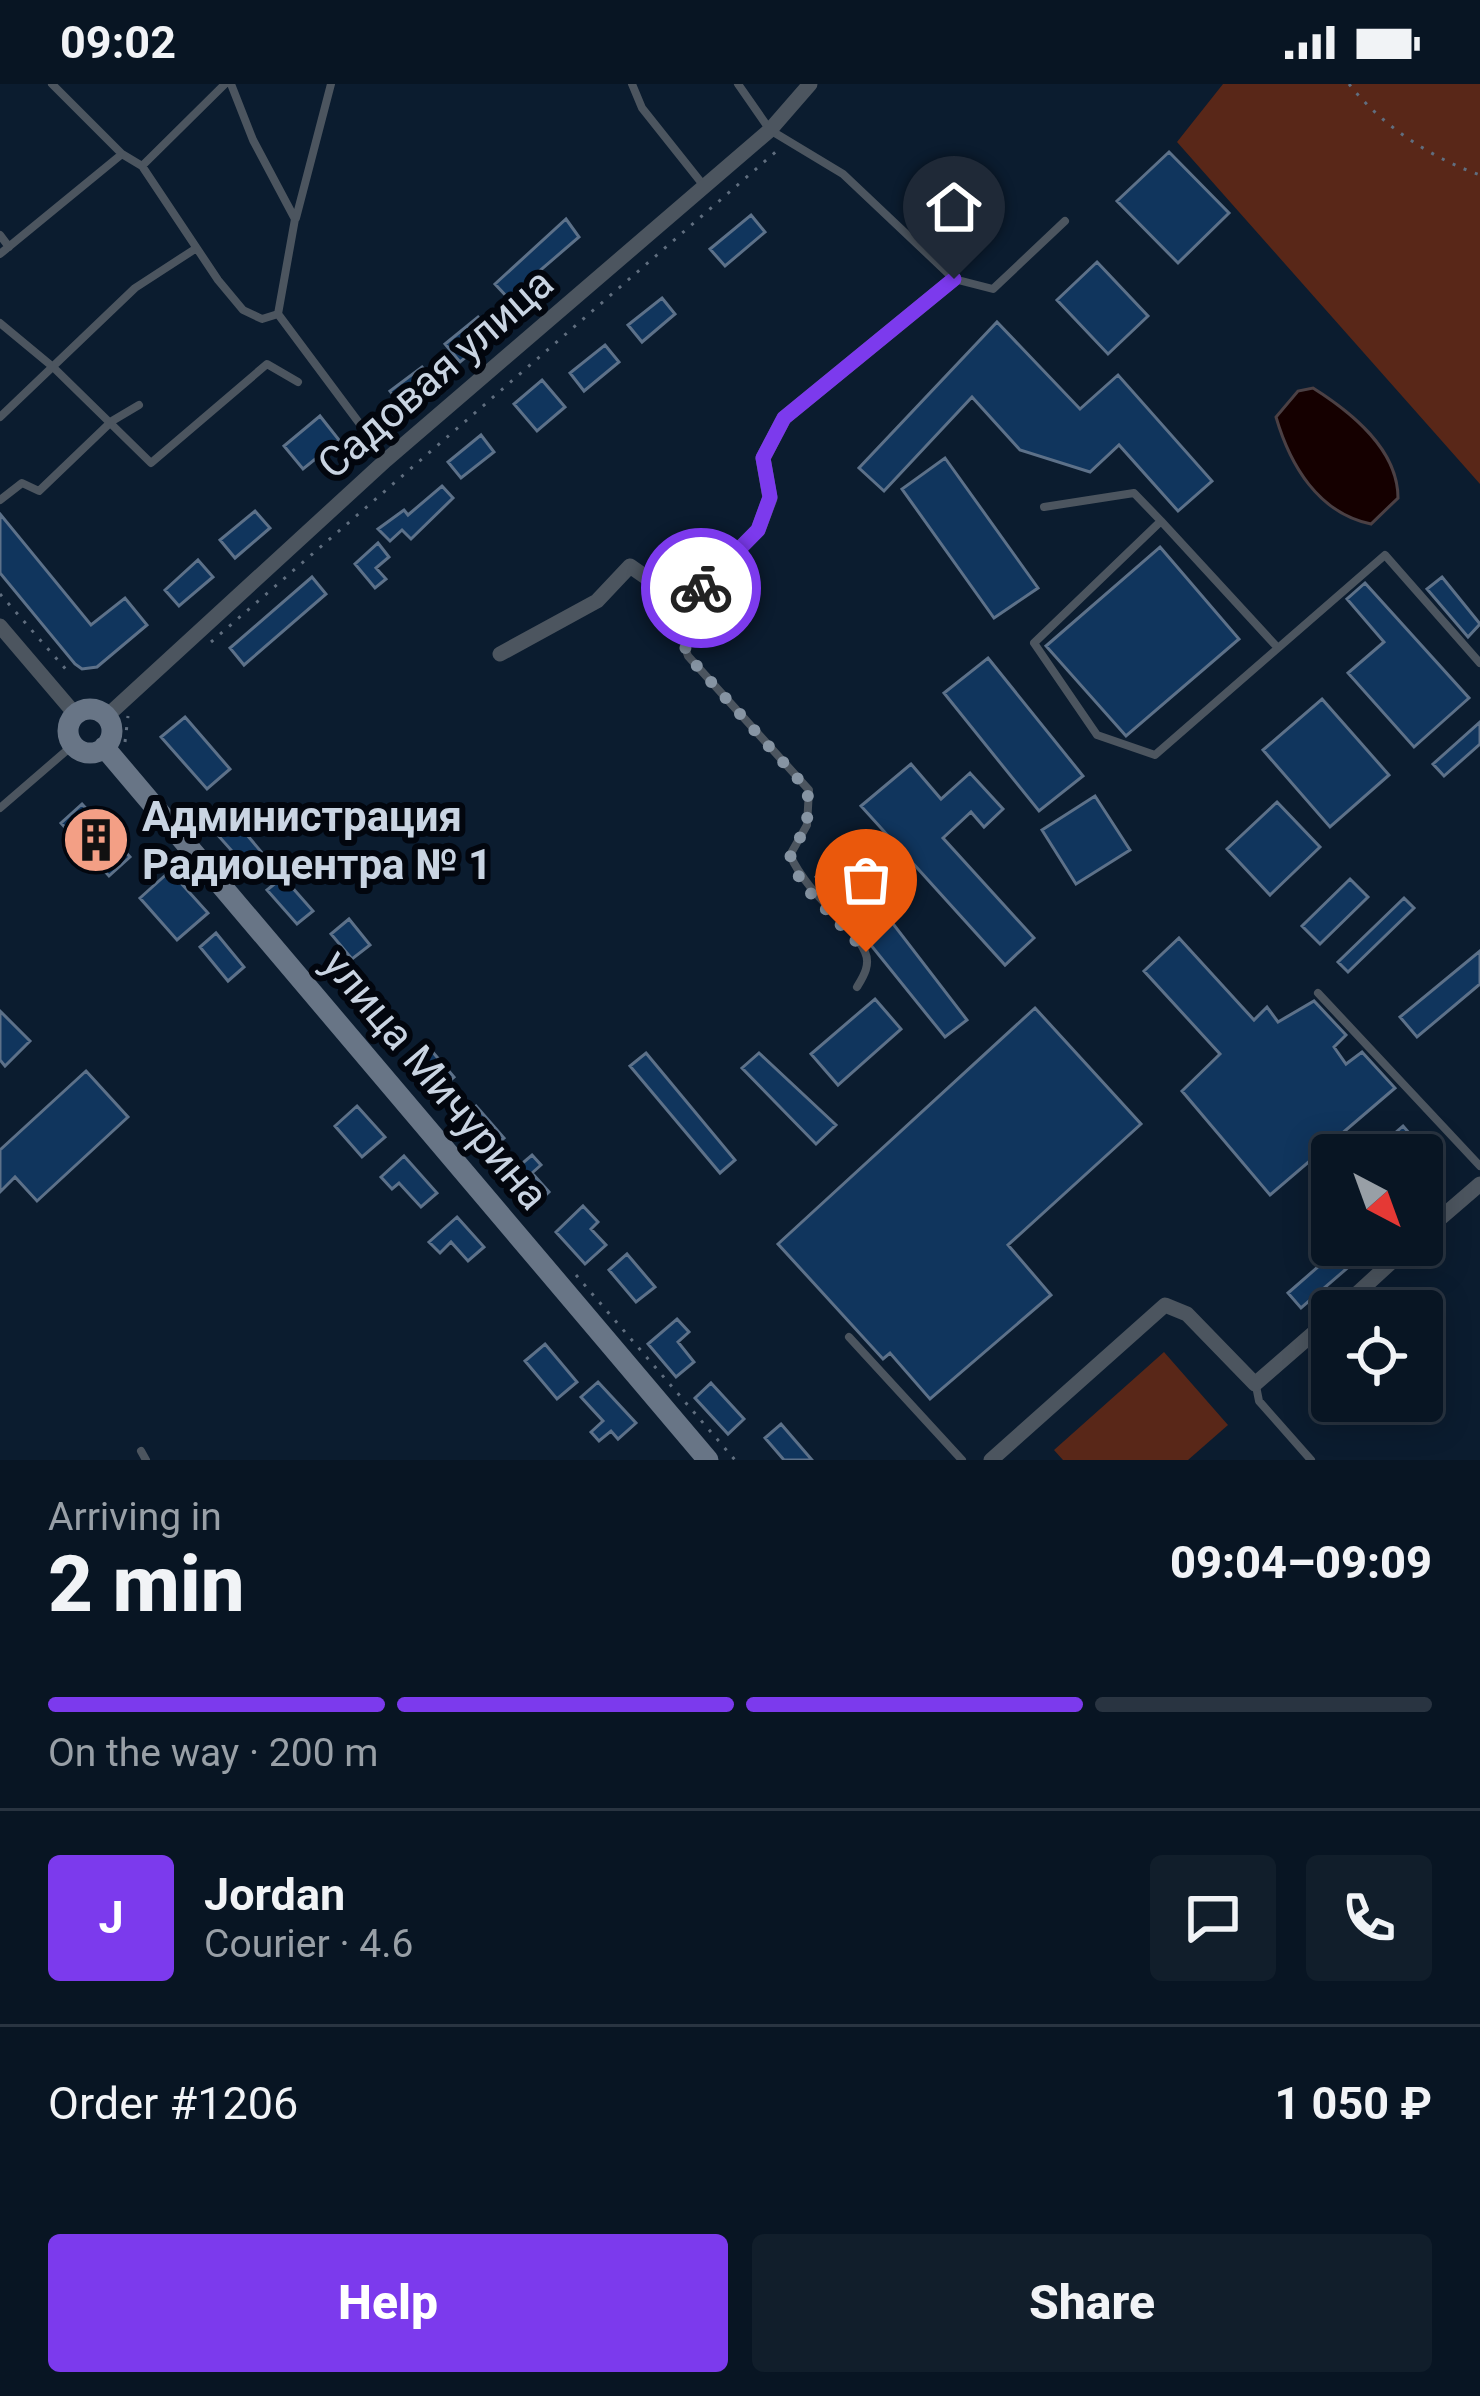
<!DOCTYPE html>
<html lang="en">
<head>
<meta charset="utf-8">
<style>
	body { margin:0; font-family:Roboto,sans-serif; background:#111e2b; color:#f1f3f6; height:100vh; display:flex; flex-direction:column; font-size:45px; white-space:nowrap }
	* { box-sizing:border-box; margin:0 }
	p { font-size:39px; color:#989fa6 }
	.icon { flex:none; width:66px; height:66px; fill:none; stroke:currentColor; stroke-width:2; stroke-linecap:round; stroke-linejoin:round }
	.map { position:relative; height:1376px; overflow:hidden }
	.side { display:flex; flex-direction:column; background:#081523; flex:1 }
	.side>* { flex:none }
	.needle { width:78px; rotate:139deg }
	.fabs { position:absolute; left:1311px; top:1050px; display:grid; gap:24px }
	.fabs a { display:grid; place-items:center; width:132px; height:132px; border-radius:12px; background:#081523; box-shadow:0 6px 30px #0003,0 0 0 3px #293441; font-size:60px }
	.pin { position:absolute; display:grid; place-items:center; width:102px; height:102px; color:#fff; margin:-123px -51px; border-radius:50% 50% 50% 0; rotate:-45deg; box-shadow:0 0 12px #0007 }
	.pin .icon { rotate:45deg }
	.courier { position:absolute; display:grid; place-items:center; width:120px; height:120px; margin:-60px; border:9px solid #7c3aed; border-radius:50%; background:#fff; color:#222; box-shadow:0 3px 15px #0007 }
	.summary em { font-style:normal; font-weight:800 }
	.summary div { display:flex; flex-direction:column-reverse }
	.summary { display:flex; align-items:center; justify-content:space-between; height:204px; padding:0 48px }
	h1 { font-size:78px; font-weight:800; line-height:90px }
	.bar { display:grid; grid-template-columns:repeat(4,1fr); gap:18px 12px; align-content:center; height:144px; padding:0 48px }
	.bar i { height:15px; border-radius:9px; background:#293441 }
	.bar .selected { background:#7c3aed }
	.bar p { grid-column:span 4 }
	.line { display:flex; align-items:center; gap:30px; padding:0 48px; border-top:3px solid #293441 }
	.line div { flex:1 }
	.round { display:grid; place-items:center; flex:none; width:126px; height:126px; border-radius:12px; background:#111e2b }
	.action { display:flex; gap:24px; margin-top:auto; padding:24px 48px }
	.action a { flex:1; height:138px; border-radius:12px; background:#7c3aed; color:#fff; font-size:48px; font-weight:800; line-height:138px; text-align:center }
	.action a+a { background:#111e2b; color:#f1f3f6 }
	.status { display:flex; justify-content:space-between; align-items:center; height:84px; padding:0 60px; background:#081523; direction:ltr }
	.status svg { height:33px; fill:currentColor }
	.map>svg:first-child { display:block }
	.green { fill:#592718 }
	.water { fill:#150000; stroke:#4b4044; stroke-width:3 }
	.building { fill:#10355d; stroke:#5d7189; stroke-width:3 }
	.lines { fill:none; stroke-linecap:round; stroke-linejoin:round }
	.path { stroke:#606e7f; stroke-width:3; stroke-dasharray:3 9; stroke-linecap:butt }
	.lane { stroke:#4c555f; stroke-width:8 }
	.street { stroke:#4c555f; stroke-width:15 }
	.secondary { stroke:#687586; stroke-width:21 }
	.done { stroke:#8694a3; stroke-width:12; stroke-dasharray:0 21.6 }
	.route { stroke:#7c3aed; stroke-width:15 }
	.labels { text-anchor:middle; stroke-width:12; stroke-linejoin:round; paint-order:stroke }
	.street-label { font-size:42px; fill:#c9d4e2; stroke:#02060e }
	.poi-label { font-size:42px; font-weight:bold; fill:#c9d4e2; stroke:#02060e; text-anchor:start }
</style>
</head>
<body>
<div class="status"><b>09:02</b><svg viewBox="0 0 49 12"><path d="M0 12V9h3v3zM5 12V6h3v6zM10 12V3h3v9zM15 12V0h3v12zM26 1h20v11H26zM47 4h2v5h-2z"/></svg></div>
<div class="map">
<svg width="1480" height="1376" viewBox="0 0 1480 1376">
	<rect width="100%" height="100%" fill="#0b1c2f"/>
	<!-- green -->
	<path class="green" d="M1223,0H1480V400L1177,58Z
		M1164,1268L1228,1341L1188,1376H1063L1054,1366Z"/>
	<!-- water -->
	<path class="water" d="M1313,304C1351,328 1398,365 1398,414L1371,440C1318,429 1290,381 1276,333L1298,307Z"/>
	<!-- building -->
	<path class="building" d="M1169,68L1229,129L1178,179L1117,117Z
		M949,109L962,122L943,141L952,149L941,160L927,145L937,135L930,128Z
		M751,131L765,148L725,182L710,165Z
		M566,135L579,153L508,214L495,200Z
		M1097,178L1148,232L1108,270L1057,216Z
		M662,214L675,230L642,258L628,241Z
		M478,233L493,251L460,278L445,260Z
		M997,238L1080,325L1118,291L1212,397L1178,427L1119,361L1090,388L1020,366L972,313L884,407L859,384Z
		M605,261L619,278L584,307L570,289Z
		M422,283L436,301L404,325L390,307Z
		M542,296L565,323L537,347L514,320Z
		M320,332L339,356L303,385L284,362Z
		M481,351L494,368L461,394L448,378Z
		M945,374L1038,504L994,534L902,405Z
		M442,402L453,414L411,455L402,446L390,457L378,445L404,426L408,431Z
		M255,427L270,444L235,474L220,456Z
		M0,430L91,541L125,514L147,541L97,583L82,585L75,580L0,489Z
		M378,459L389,473L376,484L386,495L375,504L355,480Z
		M1160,463L1239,555L1126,652L1046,562Z
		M198,476L213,493L179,522L165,506Z
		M312,493L326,510L244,581L230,564Z
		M1442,493L1480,540L1468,553L1427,505Z
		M1365,499L1469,614L1414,663L1348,589L1384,558L1347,515Z
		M988,574L1083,692L1039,727L944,609Z
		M1322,615L1389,691L1330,743L1263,666Z
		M185,633L230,685L207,705L161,653Z
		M1480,638V660L1444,692L1433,680Z
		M911,680L941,715L970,689L1003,725L984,743L971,728L943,754L1034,854L1005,881L861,722Z
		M1095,712L1130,766L1076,800L1042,746Z
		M1277,718L1320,763L1270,811L1227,765Z
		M82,720L130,773L109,792L61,739Z
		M232,733L263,770L247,784L215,748Z
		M862,753L912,810L887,832L967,936L945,953L816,793Z
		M170,787L208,829L177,856L140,814Z
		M283,793L313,827L297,840L267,806Z
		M1350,795L1368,813L1320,860L1302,842Z
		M1404,814L1414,824L1348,888L1338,878Z
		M349,835L370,861L352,875L331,850Z
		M216,849L244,883L228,897L200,863Z
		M1179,854L1254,936L1267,923L1278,938L1314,917L1346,951L1334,963L1346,980L1362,968L1395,1004L1270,1111L1182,1007L1220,970L1144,887Z
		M1480,867V900L1417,953L1400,933Z
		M875,915L901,945L838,1001L811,970Z
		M1035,924L1141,1040L1008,1161L1051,1211L930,1315L890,1269L883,1275L778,1160Z
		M0,927L30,957L5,982L0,976Z
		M425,959L454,993L438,1007L409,973Z
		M646,969L735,1076L720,1089L630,982Z
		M759,969L836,1041L816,1060L742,984Z
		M86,987L128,1033L37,1117L15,1093L0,1108V1066Z
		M357,1022L385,1053L362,1073L335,1042Z
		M476,1022L504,1054L486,1069L458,1037Z
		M1403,1042L1436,1080L1422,1092V1071H1398L1386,1057Z
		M532,1071L541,1081L532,1089L549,1108L532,1124L505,1094Z
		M404,1072L437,1109L421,1123L399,1099L392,1105L381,1093Z
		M583,1122L598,1138L591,1145L606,1161L585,1180L556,1148Z
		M457,1133L484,1163L468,1177L451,1158L440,1169L429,1158Z
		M1343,1161H1374L1301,1224L1288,1209Z
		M627,1170L655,1203L636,1218L609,1186Z
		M677,1235L689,1248L678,1258L694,1278L676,1293L648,1260Z
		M545,1260L577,1298L557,1315L525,1277Z
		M598,1298L636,1339L618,1355L611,1347L599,1357L591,1348L603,1337L581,1313Z
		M711,1299L744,1335L728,1350L695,1314Z
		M781,1340L812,1376H784L765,1354Z"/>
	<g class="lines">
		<!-- path -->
		<path class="path" d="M1349,0C1381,41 1431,74 1480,91
			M0,510L70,590
			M211,558L779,65
			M125,658L128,632
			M576,1191L735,1376"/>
		<!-- lane -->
		<path class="lane" d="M52,0L122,70L142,82L218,196L243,226L262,235L278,230
			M231,0L253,56L295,135L278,230L386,375
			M632,0L642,24L704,102
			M738,0L770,46L843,90L954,195L993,205L1065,137
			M142,82L225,0
			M296,134L331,0
			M0,151L9,163
			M0,170L122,70
			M0,239L53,283L151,379L267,280L298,298
			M0,333L135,204L195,165
			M0,416L22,399L39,407L112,337L139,321
			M1044,423L1134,409L1161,437
			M701,505L681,551L688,572L809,706L807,741L790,771C809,813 852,839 865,868C871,881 863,893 857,903
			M1278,564L1161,437L1034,559L1097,651L1155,671L1385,471L1480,579
			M0,724L73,661
			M1318,909L1480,1082
			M849,1253L962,1376
			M1256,1302L1259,1317L1311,1376
			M141,1367L146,1376"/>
		<!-- street -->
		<path class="street" d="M0,542L75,630
			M500,570L597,517L630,482L663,505L701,503L758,446L770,414L763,374L784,334L954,195
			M107,632L386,376L770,46L810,0
			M1422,1150L1480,1100
			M1338,1227L1410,1161
			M991,1376L1165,1221L1187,1230L1255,1300L1332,1233"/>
		<!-- secondary -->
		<path class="secondary" d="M68 647a22 22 0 1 1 44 0a22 22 0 1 1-44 0Z
			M104,663L708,1376"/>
	</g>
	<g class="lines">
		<!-- done -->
		<path class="done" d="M701,504L681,550L688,572L808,706L807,741L790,771L802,800L866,868"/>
		<!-- route -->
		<path class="route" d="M701,504L758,446L770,413L763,374L784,334L954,195"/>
	</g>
	<!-- icons -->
	<defs>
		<g id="building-disc" transform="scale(3.45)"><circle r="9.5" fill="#f39f85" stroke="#02060e"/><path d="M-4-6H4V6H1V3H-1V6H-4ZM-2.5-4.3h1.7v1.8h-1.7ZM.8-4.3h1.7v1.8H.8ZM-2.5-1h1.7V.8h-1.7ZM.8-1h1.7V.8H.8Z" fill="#111"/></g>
	</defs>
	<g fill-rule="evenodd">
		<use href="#building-disc" x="96" y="756"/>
	</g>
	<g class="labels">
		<!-- street labels -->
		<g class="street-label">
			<text transform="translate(435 289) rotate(-41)" y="15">Садовая улица</text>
			<text transform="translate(436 995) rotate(50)" y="15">улица Мичурина</text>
		</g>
		<!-- poi labels -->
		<g class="poi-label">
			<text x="142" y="747">Администрация<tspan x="142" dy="48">Радиоцентра № 1</tspan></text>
		</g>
	</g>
</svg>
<div class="fabs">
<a><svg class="needle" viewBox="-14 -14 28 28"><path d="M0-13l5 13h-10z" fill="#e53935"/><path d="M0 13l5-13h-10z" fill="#989fa6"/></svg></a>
<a><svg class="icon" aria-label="locate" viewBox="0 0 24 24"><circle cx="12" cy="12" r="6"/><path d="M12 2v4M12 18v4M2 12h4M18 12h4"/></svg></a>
</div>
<div class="pin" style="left:866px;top:868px;background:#ea580c"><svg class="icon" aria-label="bag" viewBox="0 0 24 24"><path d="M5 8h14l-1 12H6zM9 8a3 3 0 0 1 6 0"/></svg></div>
<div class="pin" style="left:954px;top:195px;background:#1f2937"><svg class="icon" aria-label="home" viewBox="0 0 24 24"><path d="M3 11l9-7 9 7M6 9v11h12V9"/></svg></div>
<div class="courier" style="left:701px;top:504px"><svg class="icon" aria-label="bike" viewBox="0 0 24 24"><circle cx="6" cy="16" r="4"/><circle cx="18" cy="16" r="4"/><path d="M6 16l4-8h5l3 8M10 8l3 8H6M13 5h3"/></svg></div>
</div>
<section class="side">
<div class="summary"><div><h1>2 min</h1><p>Arriving in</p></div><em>09:04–09:09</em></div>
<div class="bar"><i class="selected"></i><i class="selected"></i><i class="selected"></i><i></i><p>On the way · 200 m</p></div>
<div class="line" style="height:216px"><b class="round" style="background:#7c3aed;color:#fff">J</b><div><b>Jordan</b><p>Courier · 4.6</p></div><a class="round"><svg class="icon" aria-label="chat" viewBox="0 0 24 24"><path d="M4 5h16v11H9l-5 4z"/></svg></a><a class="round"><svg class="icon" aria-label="phone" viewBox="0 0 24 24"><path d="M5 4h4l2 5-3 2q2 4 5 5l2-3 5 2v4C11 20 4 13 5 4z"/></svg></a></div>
<div class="line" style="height:156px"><div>Order #1206</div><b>1 050 ₽</b></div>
<div class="action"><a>Help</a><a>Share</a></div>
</section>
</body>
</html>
